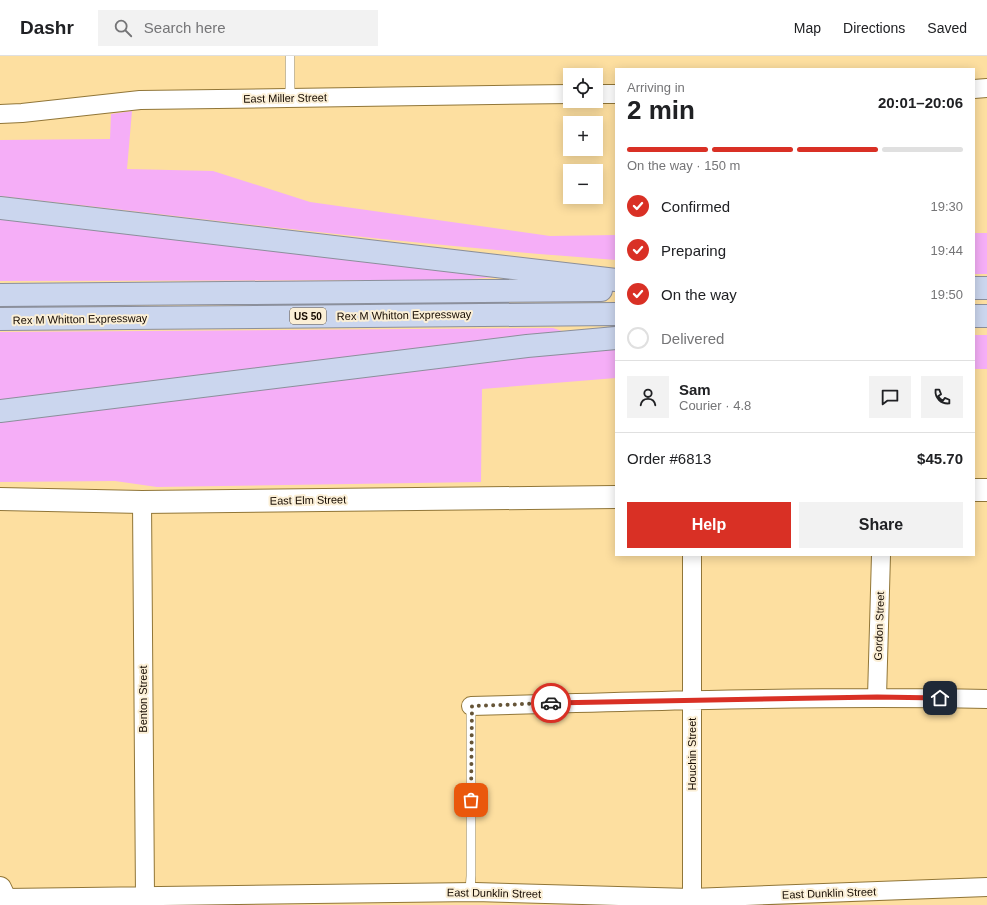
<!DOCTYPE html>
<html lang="en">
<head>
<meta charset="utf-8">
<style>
	body { margin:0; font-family:Helvetica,sans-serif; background:#f2f2f2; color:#202124; height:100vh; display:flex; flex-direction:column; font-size:15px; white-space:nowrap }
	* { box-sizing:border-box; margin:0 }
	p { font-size:13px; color:#757577 }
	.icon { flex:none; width:22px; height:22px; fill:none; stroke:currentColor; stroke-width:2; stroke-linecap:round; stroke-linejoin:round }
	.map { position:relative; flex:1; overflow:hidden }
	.drawer { position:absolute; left:615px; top:12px; width:360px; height:488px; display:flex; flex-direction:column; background:#fff; border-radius:0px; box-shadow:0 2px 10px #0003 }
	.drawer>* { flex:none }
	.tools { position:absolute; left:563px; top:12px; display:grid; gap:8px }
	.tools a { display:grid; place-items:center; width:40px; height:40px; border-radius:0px; background:#fff; box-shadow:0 2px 10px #0003; font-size:20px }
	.pin { position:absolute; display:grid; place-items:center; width:34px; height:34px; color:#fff; margin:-17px; border-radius:8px; box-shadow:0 2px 6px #0006 }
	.courier { position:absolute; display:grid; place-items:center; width:40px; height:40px; margin:-20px; border:3px solid #d93025; border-radius:50%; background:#fff; color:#222; box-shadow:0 1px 5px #0007 }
	.headline em { font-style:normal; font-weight:600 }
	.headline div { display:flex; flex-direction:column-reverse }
	.headline { display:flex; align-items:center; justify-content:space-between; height:68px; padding:0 12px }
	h1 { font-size:26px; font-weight:600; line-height:30px }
	.bar { display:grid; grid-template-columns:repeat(4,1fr); gap:6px 4px; align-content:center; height:48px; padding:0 12px }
	.bar i { height:5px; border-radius:3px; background:#e0e0e0 }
	.bar .on { background:#d93025 }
	.bar p { grid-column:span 4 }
	.line { display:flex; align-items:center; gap:10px; padding:0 12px; border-top:1px solid #e0e0e0 }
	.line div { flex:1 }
	.round { display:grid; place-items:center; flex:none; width:42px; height:42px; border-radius:0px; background:#f2f2f2 }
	ol { padding:0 12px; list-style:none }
	li { display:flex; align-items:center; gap:12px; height:44px }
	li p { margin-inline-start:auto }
	li .icon { padding:4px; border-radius:50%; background:#d93025; color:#fff; stroke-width:4 }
	li:last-child { color:#757577 }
	li i { width:22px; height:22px; border:2px solid #e0e0e0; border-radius:50% }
	.primary-button { display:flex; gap:8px; margin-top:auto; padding:8px 12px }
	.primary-button a { flex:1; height:46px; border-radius:0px; background:#d93025; color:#fff; font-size:16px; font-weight:600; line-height:46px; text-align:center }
	.primary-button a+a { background:#f2f2f2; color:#202124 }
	header { display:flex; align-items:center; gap:24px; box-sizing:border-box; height:56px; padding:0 20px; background:#fff; border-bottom:1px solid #e0e0e0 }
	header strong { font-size:19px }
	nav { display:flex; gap:22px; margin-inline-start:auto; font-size:14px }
	.search { width:280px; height:36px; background:#f2f2f2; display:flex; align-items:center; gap:10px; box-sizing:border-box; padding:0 14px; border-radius:0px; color:#757577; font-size:15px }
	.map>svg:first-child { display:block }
	.green { fill:#f5aef7 }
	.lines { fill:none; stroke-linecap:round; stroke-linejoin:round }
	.service-casing { stroke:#917638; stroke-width:10 }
	.minor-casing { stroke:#917638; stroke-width:20 }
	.tertiary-casing { stroke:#917638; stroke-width:24 }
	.secondary-casing { stroke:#917638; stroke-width:24 }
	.motorway-casing { stroke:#8b8f9b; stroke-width:24 }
	.service { stroke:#fff; stroke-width:9 }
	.minor { stroke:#fff; stroke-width:18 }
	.tertiary { stroke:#fff; stroke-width:22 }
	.secondary { stroke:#fff; stroke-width:22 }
	.motorway { stroke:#cbd6ee; stroke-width:22 }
	.done { stroke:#665538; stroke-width:4; stroke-dasharray:0 7.2 }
	.route { stroke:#d93025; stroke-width:5 }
	.labels { text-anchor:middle; stroke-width:4; stroke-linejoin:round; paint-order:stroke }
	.shield { fill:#fbefd6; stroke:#5a4f40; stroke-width:1 }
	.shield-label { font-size:10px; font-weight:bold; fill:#150a00 }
	.street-label { font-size:11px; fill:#150a00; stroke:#fbefd6 }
</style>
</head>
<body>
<header>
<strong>Dashr</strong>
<div class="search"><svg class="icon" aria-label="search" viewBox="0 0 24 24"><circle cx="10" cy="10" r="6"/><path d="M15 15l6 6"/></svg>Search here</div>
<nav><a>Map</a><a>Directions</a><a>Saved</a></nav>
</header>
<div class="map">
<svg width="987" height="849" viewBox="0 0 987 849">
	<rect width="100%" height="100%" fill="#fddfa0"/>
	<!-- green -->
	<path class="green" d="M132,55L127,113L213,115L310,146L550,180L616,179V204C410,189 205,163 0,140V84L110,83L111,58Z
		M0,160L526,219L455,224L0,225Z
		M974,177H987V218H974Z
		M553,272L565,276L0,345V276Z
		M987,279V313H974V279Z
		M616,289V322L482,333L481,426L157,431L115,425L0,426V360Z"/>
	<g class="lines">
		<!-- service casing -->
		<g class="service-casing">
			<path id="service" d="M290,0V42
				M470,836L471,820V650"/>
		</g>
		<!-- minor casing -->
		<g class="minor-casing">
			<path id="minor" d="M974,33L987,32
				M596,38H616
				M0,58L22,57L140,44L570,38
				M142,446L145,840
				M877,641L881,499
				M471,650C643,645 815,640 987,643
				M5,842L475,836L691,842L987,831
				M692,849V499"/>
		</g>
		<!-- tertiary casing -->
		<g class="tertiary-casing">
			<path id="tertiary" d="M974,434H987
				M0,443L142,446L616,441"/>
		</g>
		<!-- secondary casing -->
		<g class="secondary-casing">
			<path id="secondary" d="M0,832L8,849"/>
		</g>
		<!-- motorway casing -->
		<g class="motorway-casing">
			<path id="motorway" d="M0,152L616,224
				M974,232H987
				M0,239L601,234
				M974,260H987
				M0,263L616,258
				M0,355L527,290L616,282"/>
		</g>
		<!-- service -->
		<use href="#service" class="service"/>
		<!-- minor -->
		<use href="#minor" class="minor"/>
		<!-- tertiary -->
		<use href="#tertiary" class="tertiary"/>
		<!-- secondary -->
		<use href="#secondary" class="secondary"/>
		<!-- motorway -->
		<use href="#motorway" class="motorway"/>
	</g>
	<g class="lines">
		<!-- done -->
		<path class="done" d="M471,744L472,650L551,647"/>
		<!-- route -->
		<path class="route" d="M551,647L877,641L940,642"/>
	</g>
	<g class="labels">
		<!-- shield labels -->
		<rect class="shield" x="290" y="252" width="36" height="16" rx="3"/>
		<g class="shield-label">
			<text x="308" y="264">US 50</text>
		</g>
		<!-- street labels -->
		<g class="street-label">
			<text transform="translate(285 42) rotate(-1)" y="4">East Miller Street</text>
			<text transform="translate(404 259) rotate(-1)" y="4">Rex M Whitton Expressway</text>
			<text transform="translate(80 263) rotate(-1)" y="4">Rex M Whitton Expressway</text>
			<text transform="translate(308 444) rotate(-1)" y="4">East Elm Street</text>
			<text transform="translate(879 570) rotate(-88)" y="4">Gordon Street</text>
			<text transform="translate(143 643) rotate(-90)" y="4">Benton Street</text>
			<text transform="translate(692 698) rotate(-90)" y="4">Houchin Street</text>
			<text transform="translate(494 837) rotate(1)" y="4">East Dunklin Street</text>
			<text transform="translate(829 837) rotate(-2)" y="4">East Dunklin Street</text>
		</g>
	</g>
</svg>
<div class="tools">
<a><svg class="icon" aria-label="locate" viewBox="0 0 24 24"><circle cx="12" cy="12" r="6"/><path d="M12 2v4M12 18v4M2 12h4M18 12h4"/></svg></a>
<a>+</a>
<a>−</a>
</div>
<div class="pin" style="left:471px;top:744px;background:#ea580c"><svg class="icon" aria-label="bag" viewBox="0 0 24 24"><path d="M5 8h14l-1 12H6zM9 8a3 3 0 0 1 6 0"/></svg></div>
<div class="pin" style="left:940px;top:642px;background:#1f2937"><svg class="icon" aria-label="home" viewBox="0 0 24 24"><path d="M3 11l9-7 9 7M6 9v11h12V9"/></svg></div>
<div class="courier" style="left:551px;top:647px"><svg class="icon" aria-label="car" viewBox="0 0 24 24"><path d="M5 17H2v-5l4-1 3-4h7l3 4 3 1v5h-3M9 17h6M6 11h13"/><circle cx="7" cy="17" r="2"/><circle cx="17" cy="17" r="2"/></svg></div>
<section class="drawer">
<div class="headline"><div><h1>2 min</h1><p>Arriving in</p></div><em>20:01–20:06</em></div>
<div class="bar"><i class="on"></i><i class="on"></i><i class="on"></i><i></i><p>On the way · 150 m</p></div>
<ol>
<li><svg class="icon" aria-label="check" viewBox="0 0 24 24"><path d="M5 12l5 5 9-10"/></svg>Confirmed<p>19:30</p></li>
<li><svg class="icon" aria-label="check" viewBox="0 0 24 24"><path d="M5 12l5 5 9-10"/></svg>Preparing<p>19:44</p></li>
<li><svg class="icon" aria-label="check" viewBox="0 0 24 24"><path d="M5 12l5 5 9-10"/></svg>On the way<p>19:50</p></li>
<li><i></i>Delivered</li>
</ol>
<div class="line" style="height:72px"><a class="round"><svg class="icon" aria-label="person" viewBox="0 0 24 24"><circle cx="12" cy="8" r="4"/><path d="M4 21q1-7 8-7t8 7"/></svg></a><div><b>Sam</b><p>Courier · 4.8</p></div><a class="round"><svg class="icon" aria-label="chat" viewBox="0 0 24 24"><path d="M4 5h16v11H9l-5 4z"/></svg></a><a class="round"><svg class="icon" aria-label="phone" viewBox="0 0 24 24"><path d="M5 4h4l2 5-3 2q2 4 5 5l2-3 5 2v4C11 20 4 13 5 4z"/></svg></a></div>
<div class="line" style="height:52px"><div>Order #6813</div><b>$45.70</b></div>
<div class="primary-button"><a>Help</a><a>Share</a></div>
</section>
</div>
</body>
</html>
